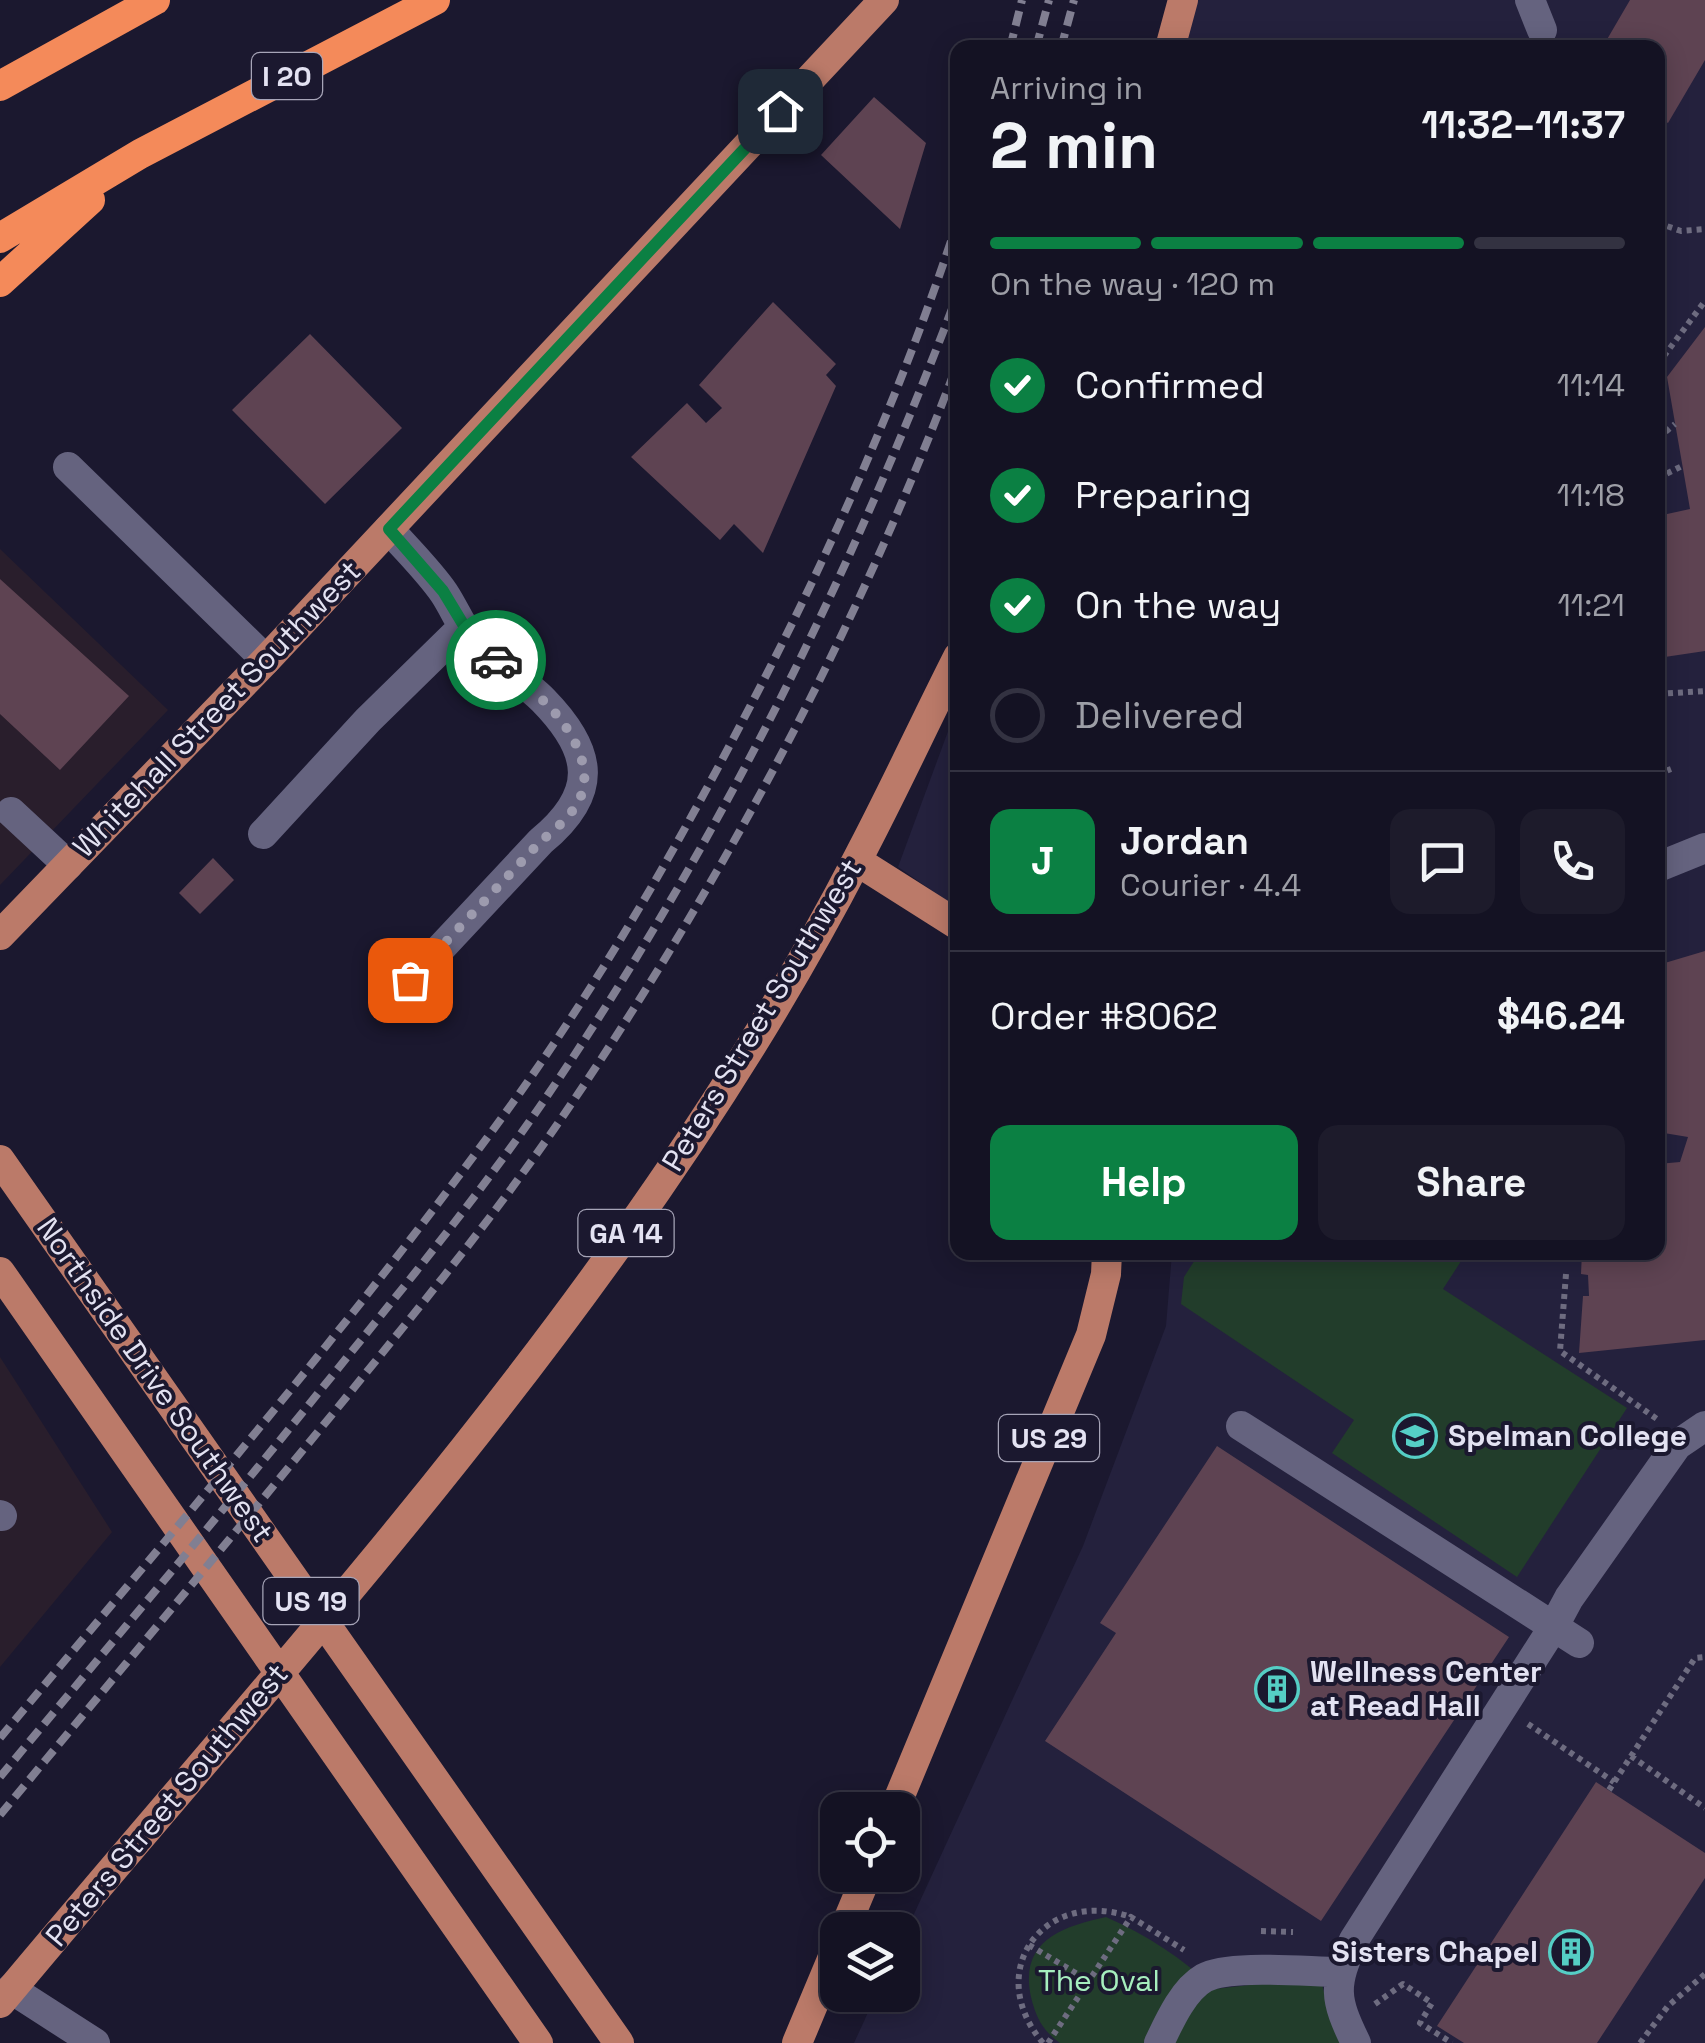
<!DOCTYPE html>
<html lang="en">
<head>
<meta charset="utf-8">
<style>
	body { margin:0; font-family:"Space Grotesk",sans-serif; background:#1d1b2b; color:#f1f3f6; height:100vh; display:flex; flex-direction:column; font-size:38px; white-space:nowrap }
	* { box-sizing:border-box; margin:0 }
	p { font-size:32px; color:#9d9ea6 }
	.icon { flex:none; width:55px; height:55px; fill:none; stroke:currentColor; stroke-width:2; stroke-linecap:round; stroke-linejoin:round }
	.map { position:relative; flex:1; overflow:hidden }
	.panel { position:absolute; left:950px; top:40px; width:715px; height:1220px; display:flex; flex-direction:column; background:#141223; border-radius:20px; box-shadow:0 5px 25px #0003,0 0 0 2px #333241 }
	.panel>* { flex:none }
	.buttons { position:absolute; left:820px; top:1792px; display:grid; gap:20px }
	.buttons a { display:grid; place-items:center; width:100px; height:100px; border-radius:20px; background:#141223; box-shadow:0 5px 25px #0003,0 0 0 2px #333241; font-size:50px }
	.pin { position:absolute; display:grid; place-items:center; width:85px; height:85px; color:#fff; margin:-42px; border-radius:20px; box-shadow:0 5px 15px #0006 }
	.courier { position:absolute; display:grid; place-items:center; width:100px; height:100px; margin:-50px; border:8px solid #0b8043; border-radius:50%; background:#fff; color:#222; box-shadow:0 2px 12px #0007 }
	.overview em { font-style:normal; font-weight:600 }
	.overview div { display:flex; flex-direction:column-reverse }
	.overview { display:flex; align-items:center; justify-content:space-between; height:170px; padding:0 40px }
	h1 { font-size:65px; font-weight:600; line-height:75px }
	.bar { display:grid; grid-template-columns:repeat(4,1fr); gap:15px 10px; align-content:center; height:120px; padding:0 40px }
	.bar i { height:12px; border-radius:8px; background:#333241 }
	.bar .current { background:#0b8043 }
	.bar p { grid-column:span 4 }
	.line { display:flex; align-items:center; gap:25px; padding:0 40px; border-top:2px solid #333241 }
	.line div { flex:1 }
	.round { display:grid; place-items:center; flex:none; width:105px; height:105px; border-radius:20px; background:#1d1b2b }
	ol { padding:0 40px; list-style:none }
	li { display:flex; align-items:center; gap:30px; height:110px }
	li p { margin-inline-start:auto }
	li .icon { padding:10px; border-radius:50%; background:#0b8043; color:#fff; stroke-width:4 }
	li:last-child { color:#9d9ea6 }
	li i { width:55px; height:55px; border:5px solid #333241; border-radius:50% }
	.cta { display:flex; gap:20px; margin-top:auto; padding:20px 40px }
	.cta a { flex:1; height:115px; border-radius:20px; background:#0b8043; color:#fff; font-size:40px; font-weight:600; line-height:115px; text-align:center }
	.cta a+a { background:#1d1b2b; color:#f1f3f6 }
	.map>svg:first-child { display:block }
	.commercial { fill:#291e2c }
	.built { fill:#24213d }
	.green { fill:#223d2b }
	.building { fill:#5e4352 }
	.lines { fill:none; stroke-linecap:round; stroke-linejoin:round }
	.path { stroke:#6e6c80; stroke-width:6; stroke-dasharray:5 5; stroke-linecap:butt }
	.minor { stroke:#65637f; stroke-width:30 }
	.major { stroke:#bb7a69; stroke-width:30 }
	.highway { stroke:#f48a5a; stroke-width:30 }
	.rail { stroke:#817f92; stroke-width:8; stroke-dasharray:15 8; stroke-linecap:butt }
	.done { stroke:#9d9bae; stroke-width:10; stroke-dasharray:0 18 }
	.route { stroke:#0b8043; stroke-width:12 }
	.labels { text-anchor:middle; stroke-width:8; stroke-linejoin:round; paint-order:stroke }
	.shield { fill:#1b182f; stroke:#a7a5b8; stroke-width:2.5 }
	.shield-label { font-size:28px; font-weight:bold; fill:#e3e2f2 }
	.street-label { font-size:30px; fill:#e3e2f2; stroke:#1b182f }
	.poi-label { font-size:30px; font-weight:bold; fill:#e3e2f2; stroke:#1b182f; text-anchor:start }
	.park-label { font-size:30px; fill:#a6eebe; stroke:#1b182f }
</style>
</head>
<body>
<div class="map">
<svg width="1705" height="2043" viewBox="0 0 1705 2043">
	<rect width="100%" height="100%" fill="#1b182f"/>
	<!-- commercial -->
	<path class="commercial" d="M0,549L168,710L0,885Z
		M0,1357L112,1532L0,1667Z"/>
	<!-- built -->
	<path class="built" d="M1196,0H1705V845L1658,863V48H1184Z
		M957,707V908L898,867Z
		M1705,854V2043H854L876,1995H902L903,1938L1083,1546L1166,1326L1172,1253L1658,1252V871Z"/>
	<!-- green -->
	<path class="green" d="M1200,1252L1461,1253L1465,1255L1443,1289L1627,1408L1517,1577L1332,1453L1354,1420L1181,1304L1184,1277Z
		M1106,1917C1147,1935 1182,1958 1215,1989L1258,1984H1322L1328,2009L1345,2043H1060C1043,2031 1036,2018 1031,1997C1019,1942 1060,1927 1106,1917Z"/>
	<!-- building -->
	<path class="building" d="M1630,0H1705V60L1668,123L1658,117V48H1602Z
		M874,97L926,143L900,229L821,155Z
		M773,302L836,364L826,375L836,386L763,553L734,524L720,540L631,457L687,403L706,423L722,408L699,385Z
		M1705,327V651L1658,658V516L1690,509L1667,377Z
		M310,334L402,428L325,504L232,410Z
		M0,579L129,696L60,770L0,714Z
		M213,858L234,880L200,914L179,893Z
		M1705,951V1340L1579,1353L1583,1296H1589L1588,1275L1581,1274L1582,1252H1658V1164L1680,1162L1688,1137L1658,1132V965Z
		M1217,1446L1509,1637L1321,1921L1045,1741L1116,1633L1100,1623Z
		M1596,1782L1705,1853V1878L1597,2043H1464L1437,2026Z"/>
	<g class="lines">
		<!-- path -->
		<path class="path" d="M1658,223L1681,231L1705,229
			M1658,364L1705,301
			M1658,438L1675,424
			M1658,478L1682,466
			M1658,694L1705,691
			M1658,774L1671,769
			M1566,1274L1560,1351L1657,1419
			M1528,1724L1614,1782
			M1631,1756L1705,1808
			M1609,1790L1695,1658L1705,1657
			M1261,1931L1293,1932
			M1029,1945L1089,1981
			M1375,2004L1403,1984L1432,2003L1420,2023L1452,2043
			M1043,2043C982,1971 1044,1887 1131,1917
			M1048,2043L1131,1917L1184,1950
			M1640,2043L1668,2006L1705,1974"/>
		<!-- minor -->
		<path class="minor" d="M1530,0L1542,30
			M68,467L266,660
			M389,529C407,550 428,570 444,593C454,608 461,626 472,640C492,663 521,678 543,700C594,752 599,793 541,841L410,981
			M11,812L68,865
			M263,834L368,720L464,626
			M1658,867L1705,848
			M1241,1426L1579,1643
			M0,1515L2,1516
			M11,1989L95,2043
			M1159,2043C1169,2022 1183,1990 1204,1978C1229,1964 1308,1972 1339,1972
			M1356,2043C1334,1998 1333,1986 1354,1940L1554,1626L1569,1598L1677,1445L1705,1426"/>
		<!-- major -->
		<path class="major" d="M1170,48L1183,0
			M857,861L958,925
			M0,935L266,660L884,0
			M0,1160L619,2043
			M0,1272L538,2043
			M894,1810L1091,1335L1106,1274L1107,1252
			M844,1930L867,1875
			M0,2003C210,1751 431,1508 621,1241C706,1122 791,988 858,858C893,792 924,724 958,657
			M797,2043L838,1945"/>
		<!-- highway -->
		<path class="highway" d="M0,86L155,0
			M0,238L140,154L435,0
			M0,282L90,200"/>
		<!-- rail -->
		<path class="rail" d="M1010,48L1022,0
			M1036,48L1049,0
			M1061,48L1074,0
			M0,1738C176,1527 358,1318 519,1094C603,976 676,849 743,720C827,560 902,392 958,220
			M0,1777C112,1642 226,1508 336,1371C407,1283 479,1195 543,1102C715,850 850,579 958,293
			M0,1815C116,1675 233,1536 348,1395C422,1304 497,1213 563,1116C722,883 859,628 958,362"/>
	</g>
	<g class="lines">
		<!-- done -->
		<path class="done" d="M410,980L541,841C556,829 576,812 582,793C593,759 563,717 538,696C523,684 509,674 496,660"/>
		<!-- route -->
		<path class="route" d="M496,660L472,639L443,591L389,529L780,111"/>
	</g>
	<!-- icons -->
	<defs>
		<g id="university-ring" transform="scale(2.25)"><circle r="9.5" fill="#1b182f" stroke="#55cec5" stroke-width="1.5"/><path d="M0-5L7-2L0 1L-7-2ZM-4 1L0 2.5L4 1V4Q0 6-4 4Z" fill="#55cec5"/></g>
		<g id="building-ring" transform="scale(2.25)"><circle r="9.5" fill="#1b182f" stroke="#55cec5" stroke-width="1.5"/><path d="M-4-6H4V6H1V3H-1V6H-4ZM-2.5-4.3h1.7v1.8h-1.7ZM.8-4.3h1.7v1.8H.8ZM-2.5-1h1.7V.8h-1.7ZM.8-1h1.7V.8H.8Z" fill="#55cec5"/></g>
	</defs>
	<g fill-rule="evenodd">
		<use href="#university-ring" x="1415" y="1436"/>
		<use href="#building-ring" x="1277" y="1689"/>
		<use href="#building-ring" x="1571" y="1952"/>
	</g>
	<g class="labels">
		<!-- shield labels -->
		<g class="shield">
			<rect x="252" y="53" width="70" height="46" rx="8"/>
			<rect x="578.5" y="1210" width="95" height="46" rx="8"/>
			<rect x="999" y="1415" width="100" height="46" rx="8"/>
			<rect x="263.5" y="1578" width="95" height="46" rx="8"/>
		</g>
		<g class="shield-label">
			<text x="287" y="86">I 20</text>
			<text x="626" y="1243">GA 14</text>
			<text x="1049" y="1448">US 29</text>
			<text x="311" y="1611">US 19</text>
		</g>
		<!-- street labels -->
		<g class="street-label">
			<text transform="translate(217 709) rotate(-46)" y="10">Whitehall Street Southwest</text>
			<text transform="translate(762 1015) rotate(-59)" y="10">Peters Street Southwest</text>
			<text transform="translate(155 1380) rotate(55)" y="10">Northside Drive Southwest</text>
			<text transform="translate(167 1805) rotate(-50)" y="10">Peters Street Southwest</text>
		</g>
		<!-- poi labels -->
		<g class="poi-label">
			<text x="1448" y="1446">Spelman College</text>
			<text x="1310" y="1682">Wellness Center<tspan x="1310" dy="34">at Read Hall</tspan></text>
			<text x="1538" y="1962" text-anchor="end">Sisters Chapel</text>
		</g>
		<!-- park labels -->
		<g class="park-label">
			<text x="1099" y="1991">The Oval</text>
		</g>
	</g>
</svg>
<div class="buttons">
<a><svg class="icon" aria-label="locate" viewBox="0 0 24 24"><circle cx="12" cy="12" r="6"/><path d="M12 2v4M12 18v4M2 12h4M18 12h4"/></svg></a>
<a><svg class="icon" aria-label="layers" viewBox="0 0 24 24"><path d="M12 4l9 5-9 5-9-5zM3 14l9 5 9-5"/></svg></a>
</div>
<div class="pin" style="left:410px;top:980px;background:#ea580c"><svg class="icon" aria-label="bag" viewBox="0 0 24 24"><path d="M5 8h14l-1 12H6zM9 8a3 3 0 0 1 6 0"/></svg></div>
<div class="pin" style="left:780px;top:111px;background:#1f2937"><svg class="icon" aria-label="home" viewBox="0 0 24 24"><path d="M3 11l9-7 9 7M6 9v11h12V9"/></svg></div>
<div class="courier" style="left:496px;top:660px"><svg class="icon" aria-label="car" viewBox="0 0 24 24"><path d="M5 17H2v-5l4-1 3-4h7l3 4 3 1v5h-3M9 17h6M6 11h13"/><circle cx="7" cy="17" r="2"/><circle cx="17" cy="17" r="2"/></svg></div>
<section class="panel">
<div class="overview"><div><h1>2 min</h1><p>Arriving in</p></div><em>11:32–11:37</em></div>
<div class="bar"><i class="current"></i><i class="current"></i><i class="current"></i><i></i><p>On the way · 120 m</p></div>
<ol>
<li><svg class="icon" aria-label="check" viewBox="0 0 24 24"><path d="M5 12l5 5 9-10"/></svg>Confirmed<p>11:14</p></li>
<li><svg class="icon" aria-label="check" viewBox="0 0 24 24"><path d="M5 12l5 5 9-10"/></svg>Preparing<p>11:18</p></li>
<li><svg class="icon" aria-label="check" viewBox="0 0 24 24"><path d="M5 12l5 5 9-10"/></svg>On the way<p>11:21</p></li>
<li><i></i>Delivered</li>
</ol>
<div class="line" style="height:180px"><b class="round" style="background:#0b8043;color:#fff">J</b><div><b>Jordan</b><p>Courier · 4.4</p></div><a class="round"><svg class="icon" aria-label="chat" viewBox="0 0 24 24"><path d="M4 5h16v11H9l-5 4z"/></svg></a><a class="round"><svg class="icon" aria-label="phone" viewBox="0 0 24 24"><path d="M5 4h4l2 5-3 2q2 4 5 5l2-3 5 2v4C11 20 4 13 5 4z"/></svg></a></div>
<div class="line" style="height:130px"><div>Order #8062</div><b>$46.24</b></div>
<div class="cta"><a>Help</a><a>Share</a></div>
</section>
</div>
</body>
</html>
